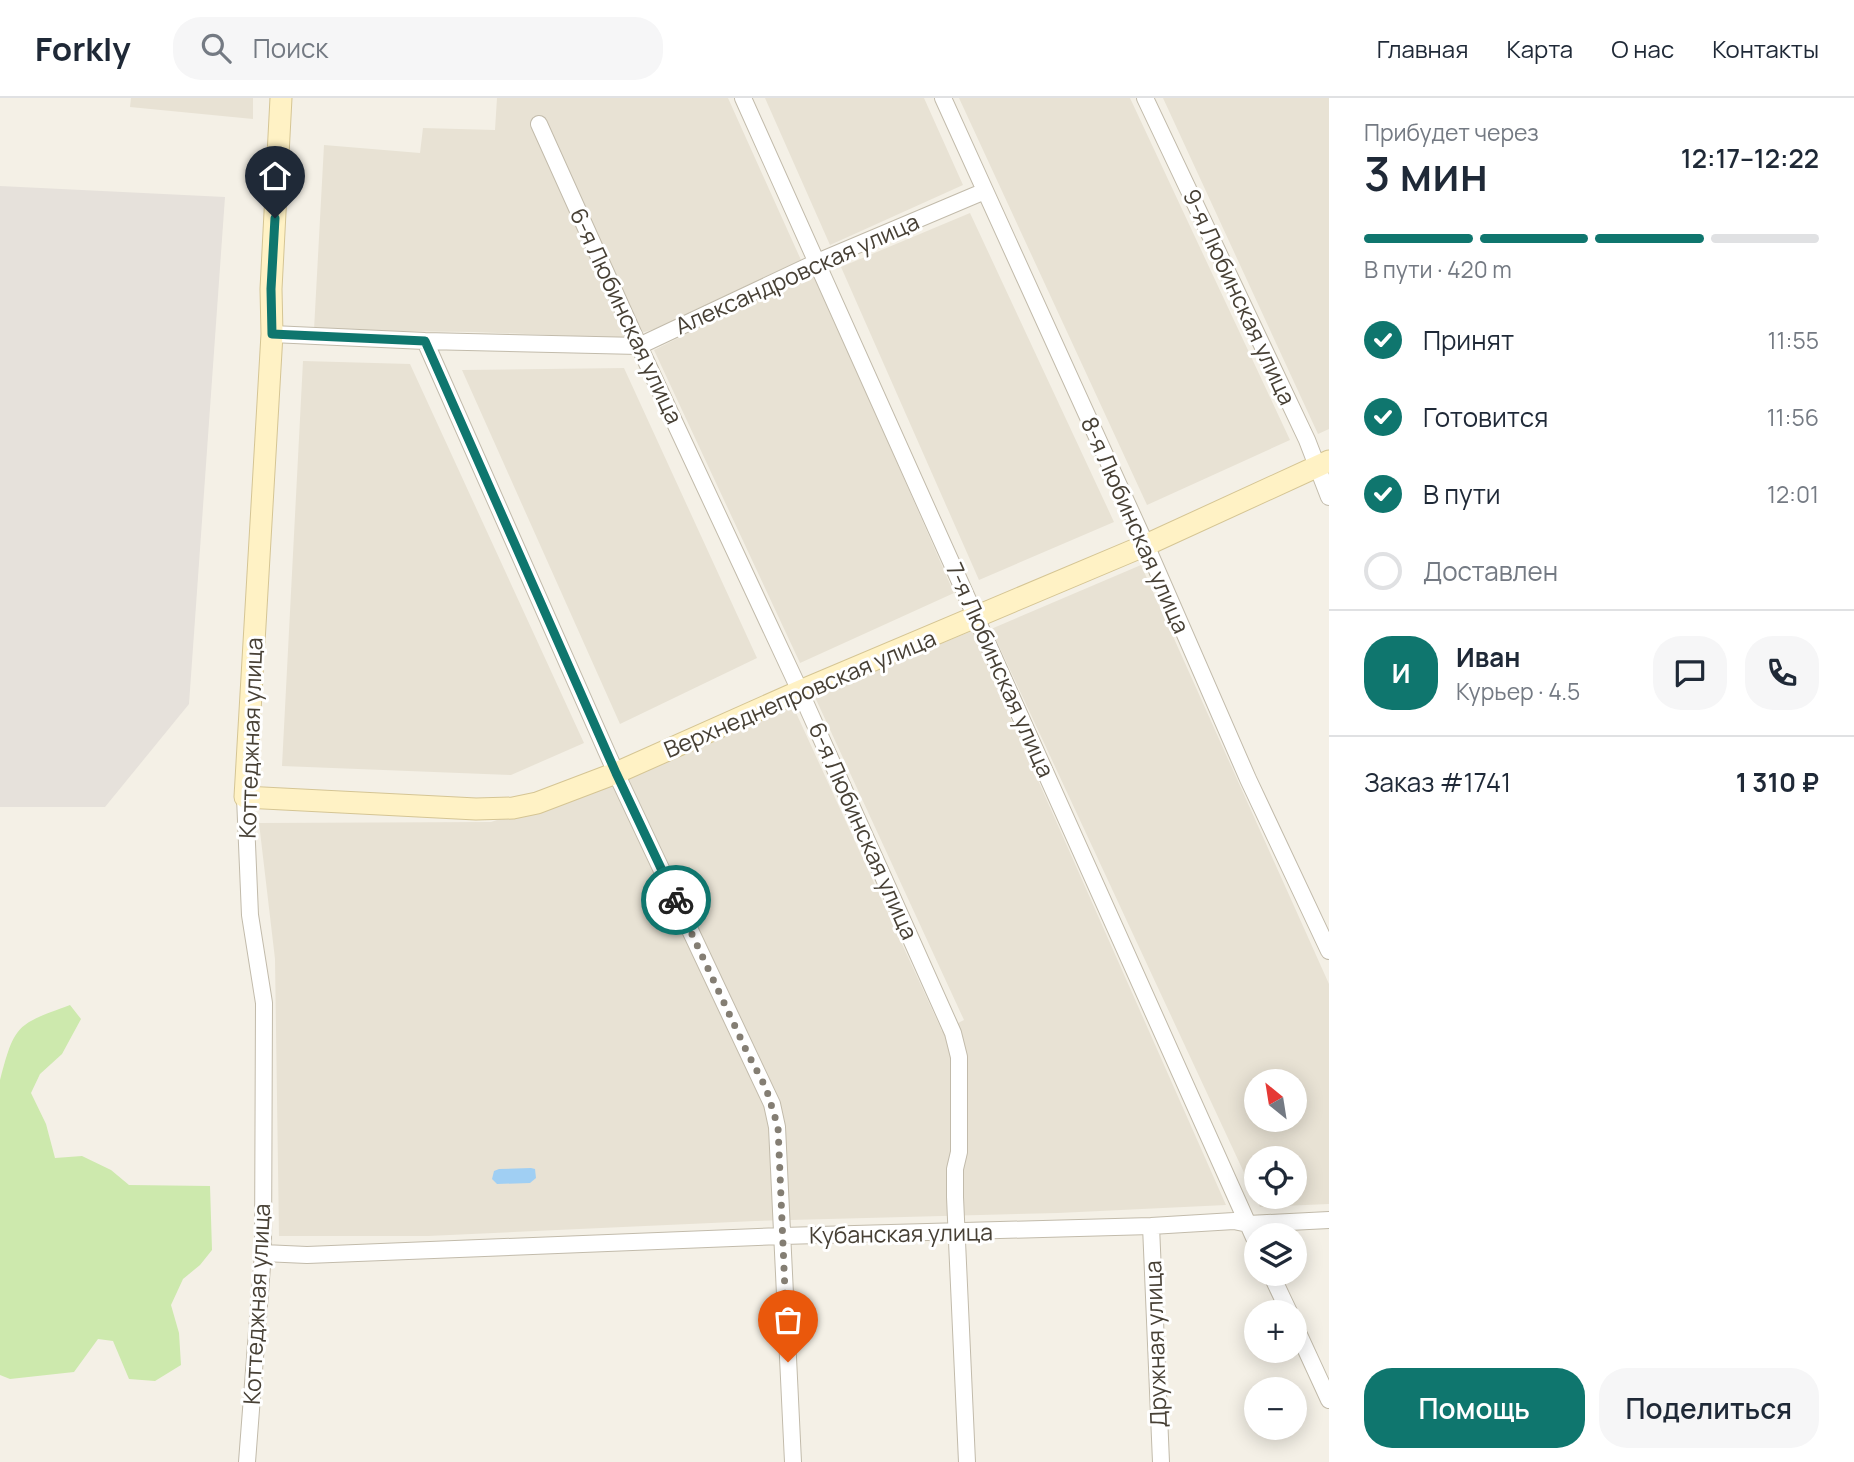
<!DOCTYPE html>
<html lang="ru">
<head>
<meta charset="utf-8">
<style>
	body { margin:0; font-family:Manrope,sans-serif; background:#f6f6f7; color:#1f2937; height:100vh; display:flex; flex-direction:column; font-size:26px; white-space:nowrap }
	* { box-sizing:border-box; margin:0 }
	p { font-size:23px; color:#747a83 }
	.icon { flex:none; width:38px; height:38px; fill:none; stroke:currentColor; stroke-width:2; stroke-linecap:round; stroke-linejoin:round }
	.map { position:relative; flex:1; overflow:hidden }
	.side { display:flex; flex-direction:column; background:#fff; width:525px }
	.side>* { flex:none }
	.needle { width:46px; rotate:330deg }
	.controls { position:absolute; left:1244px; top:971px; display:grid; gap:14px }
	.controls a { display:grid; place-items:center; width:63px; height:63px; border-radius:50%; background:#fff; box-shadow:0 4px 18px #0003; font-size:35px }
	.pin { position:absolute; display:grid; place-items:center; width:60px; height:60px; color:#fff; margin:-72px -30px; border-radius:50% 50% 50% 0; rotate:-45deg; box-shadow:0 0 7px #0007 }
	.pin .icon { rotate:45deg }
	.courier { position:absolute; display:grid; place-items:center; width:70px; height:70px; margin:-35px; border:5px solid #0f766e; border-radius:50%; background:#fff; color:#222; box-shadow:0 2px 9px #0007 }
	.summary em { font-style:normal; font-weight:600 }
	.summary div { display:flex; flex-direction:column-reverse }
	.summary { display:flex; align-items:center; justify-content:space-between; height:119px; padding:0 35px }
	h1 { font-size:46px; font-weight:600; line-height:52px }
	.bar { display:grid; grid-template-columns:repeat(4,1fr); gap:10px 7px; align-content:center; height:84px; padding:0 35px }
	.bar i { height:9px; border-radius:5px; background:#e0e1e3 }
	.bar .current { background:#0f766e }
	.bar p { grid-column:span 4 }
	.line { display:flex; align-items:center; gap:18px; padding:0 35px; border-top:2px solid #e0e1e3 }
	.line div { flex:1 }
	.round { display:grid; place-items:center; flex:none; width:74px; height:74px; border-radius:28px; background:#f6f6f7 }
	ol { padding:0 35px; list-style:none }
	li { display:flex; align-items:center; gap:21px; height:77px }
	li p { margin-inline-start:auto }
	li .icon { padding:7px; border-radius:50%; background:#0f766e; color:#fff; stroke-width:4 }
	li:last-child { color:#747a83 }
	li i { width:38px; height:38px; border:4px solid #e0e1e3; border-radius:50% }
	.cta { display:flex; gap:14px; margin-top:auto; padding:14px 35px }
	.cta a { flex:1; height:80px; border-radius:28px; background:#0f766e; color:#fff; font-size:28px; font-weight:600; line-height:80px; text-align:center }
	.cta a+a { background:#f6f6f7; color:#1f2937 }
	header { display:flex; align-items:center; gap:42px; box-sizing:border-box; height:98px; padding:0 35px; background:#fff; border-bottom:2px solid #e0e1e3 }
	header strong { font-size:33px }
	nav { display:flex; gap:38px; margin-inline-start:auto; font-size:24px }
	.search { width:490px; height:63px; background:#f6f6f7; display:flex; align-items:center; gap:18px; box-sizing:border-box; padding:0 24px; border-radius:28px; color:#747a83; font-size:26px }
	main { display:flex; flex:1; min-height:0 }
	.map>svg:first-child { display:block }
	.residential { fill:#e8e2d4; fill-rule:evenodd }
	.industrial { fill:#e6e1db }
	.green { fill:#cde9ad }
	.water { fill:#a0cff3 }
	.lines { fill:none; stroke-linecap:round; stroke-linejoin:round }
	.street-casing { stroke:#c2bbab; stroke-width:18 }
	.secondary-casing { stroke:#d5c594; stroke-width:23 }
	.street { stroke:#fff; stroke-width:16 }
	.secondary { stroke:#fff2c5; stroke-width:21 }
	.done { stroke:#847e73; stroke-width:7; stroke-dasharray:0 12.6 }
	.route { stroke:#0f766e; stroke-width:9 }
	.labels { text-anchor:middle; stroke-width:6; stroke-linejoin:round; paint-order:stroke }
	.street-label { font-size:23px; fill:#474035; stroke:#fff }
</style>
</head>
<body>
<header>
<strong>Forkly</strong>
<div class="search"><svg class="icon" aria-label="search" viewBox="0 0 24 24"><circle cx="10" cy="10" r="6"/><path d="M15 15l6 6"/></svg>Поиск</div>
<nav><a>Главная</a><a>Карта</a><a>О нас</a><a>Контакты</a></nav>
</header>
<main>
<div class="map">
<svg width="1329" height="1364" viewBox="0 0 1329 1364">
	<rect width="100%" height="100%" fill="#f4f0e6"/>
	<!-- residential -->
	<path class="residential" d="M131,0H253V21L130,9Z
		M497,0H728L801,162L655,231L623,240L474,234L314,232L324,47L420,55L423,30L495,32Z
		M765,0H924L963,87L830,147Z
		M959,0H1130L1290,342L1147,407Z
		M1163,0H1329V331L1318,336Z
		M970,115L1114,424L979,482L841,169Z
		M813,173L954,495L800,565L654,252Z
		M303,263L410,266L584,645L511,677L282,668Z
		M624,270L757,560L620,626L462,272Z
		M1141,467L1329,886V1106L1260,1109L991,531ZM1256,984H1295V1022H1256ZM1256,1060H1295V1099H1256Z
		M972,533L1226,1107L1058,1115L755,1123L428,1138H279L275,861L259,725L491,724L643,674L792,606L942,933L964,922L814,597Z"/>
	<!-- industrial -->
	<path class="industrial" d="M0,88L225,99L189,606L105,709H0Z"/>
	<!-- green -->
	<path class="green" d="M70,907L81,921L62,956L40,976L31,995L46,1026L55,1060L82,1058L111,1072L129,1087L210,1088L212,1152L200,1167L183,1181L171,1207L179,1235L181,1267L155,1283L129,1281L113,1243L98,1241L74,1274L10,1281L0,1277V982C15,926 16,927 70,907Z"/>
	<!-- water -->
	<path class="water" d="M531,1070L535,1071L536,1080L530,1085L497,1086L492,1081L494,1073L499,1071Z"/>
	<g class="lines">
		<!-- street casing -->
		<g class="street-casing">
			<path id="street" d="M743,0L1256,1144
				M943,0L1146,447L1248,681L1329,853
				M1145,0L1307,342L1329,399
				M539,26L639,248L800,593L953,935L959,959V1054L955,1071V1099L967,1364
				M272,236L425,243L639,248L817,164L985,93
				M425,243L616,675L772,1006L777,1029L793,1364
				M245,699L250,817L264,905L263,1155L247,1364
				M1151,1128L1161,1364
				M263,1155L307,1157L782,1138L1151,1128L1234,1123L1248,1126L1329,1122
				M1271,1176L1289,1214
				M1295,1228L1329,1302"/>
		</g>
		<!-- secondary casing -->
		<g class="secondary-casing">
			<path id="secondary" d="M281,0L271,191L272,236L245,699L476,711L513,710L537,705L616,675L800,593L1146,447L1329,363"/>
		</g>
		<!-- street -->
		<use href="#street" class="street"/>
		<!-- secondary -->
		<use href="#secondary" class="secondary"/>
	</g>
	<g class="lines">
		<!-- done -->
		<path class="done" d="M676,802L747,954L766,990L778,1029L788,1264"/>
		<!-- route -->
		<path class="route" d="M275,120L271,191L272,236L425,243L616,675L676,802"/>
	</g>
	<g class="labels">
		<!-- street labels -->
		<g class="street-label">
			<text transform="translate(797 176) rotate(-24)" y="8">Александровская улица</text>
			<text transform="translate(1239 199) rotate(65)" y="8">9-я Любинская улица</text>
			<text transform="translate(626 218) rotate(65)" y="8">6-я Любинская улица</text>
			<text transform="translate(1135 427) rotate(66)" y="8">8-я Любинская улица</text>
			<text transform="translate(1000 572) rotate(66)" y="8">7-я Любинская улица</text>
			<text transform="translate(800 596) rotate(-23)" y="8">Верхнеднепровская улица</text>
			<text transform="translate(251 640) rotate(-88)" y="8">Коттеджная улица</text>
			<text transform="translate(863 733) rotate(66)" y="8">6-я Любинская улица</text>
			<text transform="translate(901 1136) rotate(-1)" y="8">Кубанская улица</text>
			<text transform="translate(257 1206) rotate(-87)" y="8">Коттеджная улица</text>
			<text transform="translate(1156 1246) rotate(-92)" y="8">Дружная улица</text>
		</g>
	</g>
</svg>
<div class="controls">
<a><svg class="needle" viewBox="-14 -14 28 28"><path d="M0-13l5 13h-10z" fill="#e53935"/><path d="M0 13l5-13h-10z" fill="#747a83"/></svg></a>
<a><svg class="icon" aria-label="locate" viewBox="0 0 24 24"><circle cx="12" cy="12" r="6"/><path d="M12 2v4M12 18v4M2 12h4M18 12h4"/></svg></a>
<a><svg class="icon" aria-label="layers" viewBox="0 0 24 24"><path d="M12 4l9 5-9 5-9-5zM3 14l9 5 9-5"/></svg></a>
<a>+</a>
<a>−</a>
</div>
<div class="pin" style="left:788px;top:1264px;background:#ea580c"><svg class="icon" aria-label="bag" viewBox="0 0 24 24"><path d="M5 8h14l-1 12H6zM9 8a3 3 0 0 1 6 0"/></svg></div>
<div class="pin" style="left:275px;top:120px;background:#1f2937"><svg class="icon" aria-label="home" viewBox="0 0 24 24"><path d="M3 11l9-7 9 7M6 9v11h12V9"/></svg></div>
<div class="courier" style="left:676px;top:802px"><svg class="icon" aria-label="bike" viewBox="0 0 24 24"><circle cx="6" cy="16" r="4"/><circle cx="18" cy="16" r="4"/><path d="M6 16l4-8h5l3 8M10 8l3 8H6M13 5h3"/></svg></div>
</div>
<section class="side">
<div class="summary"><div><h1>3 мин</h1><p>Прибудет через</p></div><em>12:17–12:22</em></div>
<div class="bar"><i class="current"></i><i class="current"></i><i class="current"></i><i></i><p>В пути · 420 m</p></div>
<ol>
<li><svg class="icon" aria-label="check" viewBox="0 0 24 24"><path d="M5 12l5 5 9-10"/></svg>Принят<p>11:55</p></li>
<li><svg class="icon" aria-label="check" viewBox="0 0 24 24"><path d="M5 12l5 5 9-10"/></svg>Готовится<p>11:56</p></li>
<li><svg class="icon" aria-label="check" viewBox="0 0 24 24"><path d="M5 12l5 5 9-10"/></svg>В пути<p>12:01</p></li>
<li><i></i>Доставлен</li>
</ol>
<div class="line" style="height:126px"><b class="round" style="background:#0f766e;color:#fff">И</b><div><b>Иван</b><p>Курьер · 4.5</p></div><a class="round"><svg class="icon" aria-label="chat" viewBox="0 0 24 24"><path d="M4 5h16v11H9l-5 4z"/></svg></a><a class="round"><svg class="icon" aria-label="phone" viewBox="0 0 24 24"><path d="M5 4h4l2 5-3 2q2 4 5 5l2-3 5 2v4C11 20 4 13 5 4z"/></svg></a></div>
<div class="line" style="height:91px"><div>Заказ #1741</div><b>1 310 ₽</b></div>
<div class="cta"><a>Помощь</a><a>Поделиться</a></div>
</section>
</main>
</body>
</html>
